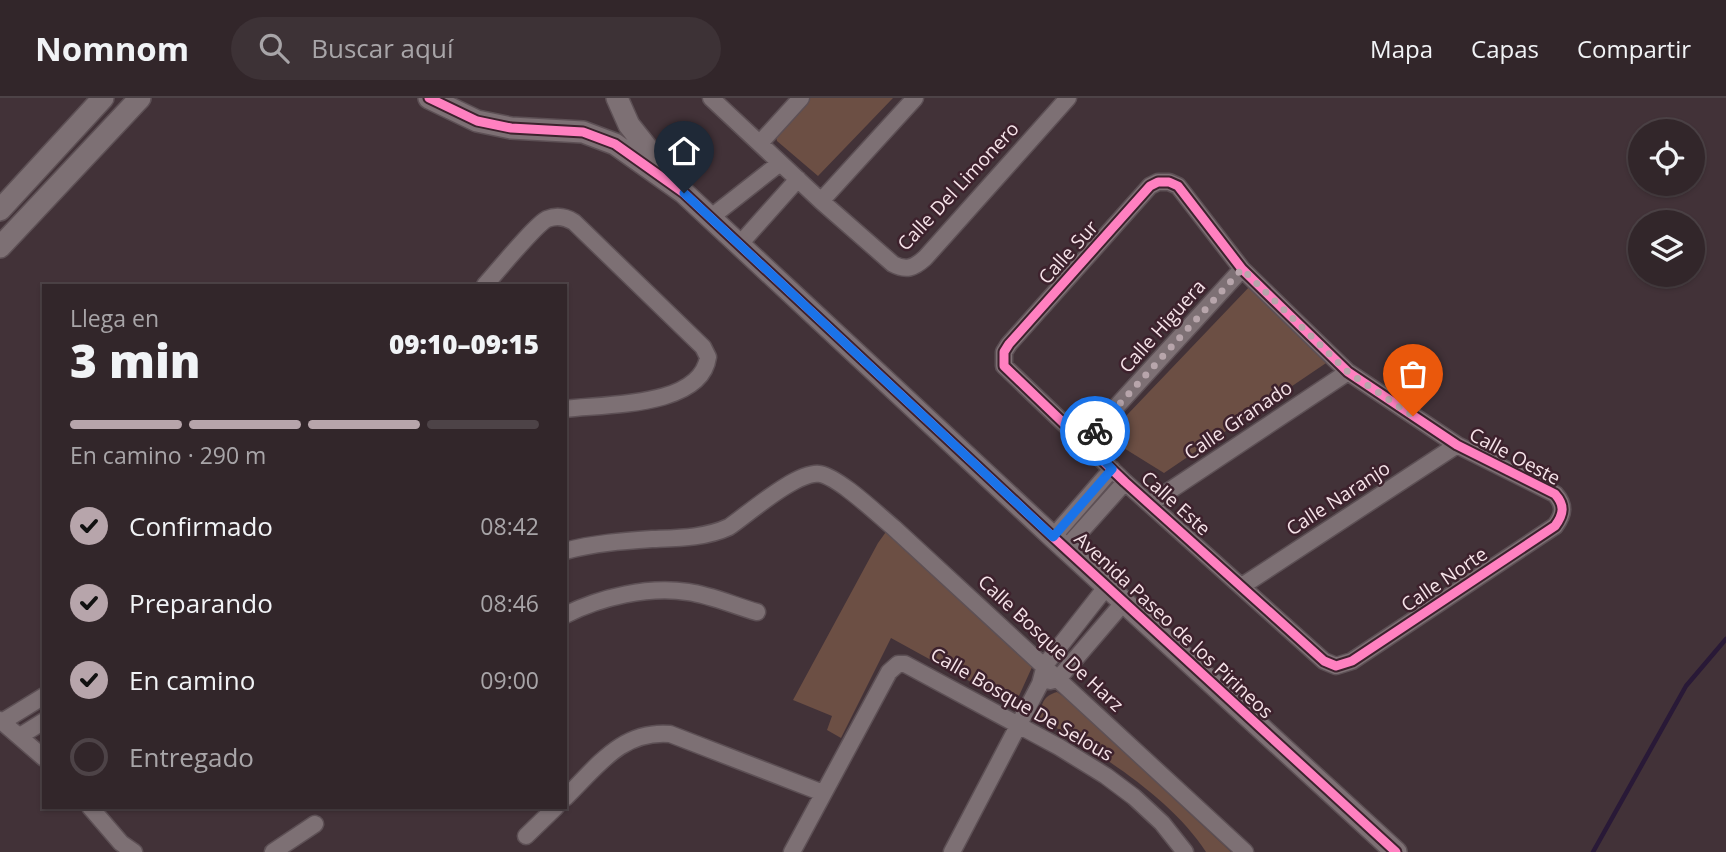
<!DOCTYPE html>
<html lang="es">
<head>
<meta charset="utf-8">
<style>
	body { margin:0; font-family:"Open Sans",sans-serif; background:#3d3236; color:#f1f3f6; height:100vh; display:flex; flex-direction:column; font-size:26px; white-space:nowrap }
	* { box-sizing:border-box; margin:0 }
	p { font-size:23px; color:#a8a5a8 }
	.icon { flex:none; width:38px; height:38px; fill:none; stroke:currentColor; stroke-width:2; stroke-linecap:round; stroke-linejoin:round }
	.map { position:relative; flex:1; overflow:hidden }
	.side { position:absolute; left:42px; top:186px; width:525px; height:525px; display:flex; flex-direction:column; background:#32262a; border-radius:0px; box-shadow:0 2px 5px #0004,0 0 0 2px #4d4347 }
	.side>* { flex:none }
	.fabs { position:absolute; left:1628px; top:21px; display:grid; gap:14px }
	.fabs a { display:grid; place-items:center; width:77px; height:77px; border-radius:50%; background:#32262a; box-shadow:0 2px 5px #0004,0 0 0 2px #4d4347; font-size:35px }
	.pin { position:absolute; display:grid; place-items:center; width:60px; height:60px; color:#fff; margin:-72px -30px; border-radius:50% 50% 50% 0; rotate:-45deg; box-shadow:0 0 7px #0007 }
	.pin .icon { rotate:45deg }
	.courier { position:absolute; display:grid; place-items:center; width:70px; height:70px; margin:-35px; border:5px solid #1a73e8; border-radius:50%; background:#fff; color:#222; box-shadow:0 2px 9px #0007 }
	.headline em { font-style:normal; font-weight:800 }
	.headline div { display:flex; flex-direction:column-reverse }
	.headline { display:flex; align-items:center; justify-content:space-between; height:119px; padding:0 28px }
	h1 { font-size:46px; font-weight:800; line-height:52px }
	.bar { display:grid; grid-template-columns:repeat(4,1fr); gap:10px 7px; align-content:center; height:84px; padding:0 28px }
	.bar i { height:9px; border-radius:5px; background:#4d4347 }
	.bar .current { background:#b7a5ab }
	.bar p { grid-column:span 4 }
	ol { padding:0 28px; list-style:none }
	li { display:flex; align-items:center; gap:21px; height:77px }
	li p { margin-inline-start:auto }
	li .icon { padding:7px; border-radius:50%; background:#b7a5ab; color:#111; stroke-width:4 }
	li:last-child { color:#a8a5a8 }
	li i { width:38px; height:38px; border:4px solid #4d4347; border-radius:50% }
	header { display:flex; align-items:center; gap:42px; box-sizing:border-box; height:98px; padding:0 35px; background:#32262a; border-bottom:2px solid #4d4347 }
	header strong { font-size:33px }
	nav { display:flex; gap:38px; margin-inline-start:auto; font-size:24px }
	.search { width:490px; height:63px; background:#3d3236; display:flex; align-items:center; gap:18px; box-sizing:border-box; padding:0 24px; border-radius:38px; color:#a8a5a8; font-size:26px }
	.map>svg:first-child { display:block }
	.green { fill:#6c4f44 }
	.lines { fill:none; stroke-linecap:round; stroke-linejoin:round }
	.stream { stroke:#291937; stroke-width:4.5 }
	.street-casing { stroke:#5d5055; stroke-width:19 }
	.secondary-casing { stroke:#5d5055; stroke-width:24 }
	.street { stroke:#7d7074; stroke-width:16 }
	.secondary { stroke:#7d7074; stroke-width:21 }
	.cycleway-casing { stroke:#3d222d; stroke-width:13 }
	.cycleway { stroke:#ff80c0; stroke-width:9 }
	.done { stroke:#b7a5ab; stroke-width:7; stroke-dasharray:0 12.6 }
	.route { stroke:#1a73e8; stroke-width:9 }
	.labels { text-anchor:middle; stroke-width:5; stroke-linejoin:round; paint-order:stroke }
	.street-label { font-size:19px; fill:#f6e3e9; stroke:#3d222d }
</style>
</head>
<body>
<header>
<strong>Nomnom</strong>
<div class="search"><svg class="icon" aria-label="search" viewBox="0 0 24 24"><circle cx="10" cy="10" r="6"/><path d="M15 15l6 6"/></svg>Buscar aquí</div>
<nav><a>Mapa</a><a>Capas</a><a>Compartir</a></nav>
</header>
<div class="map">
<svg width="1726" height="754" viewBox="0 0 1726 754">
	<rect width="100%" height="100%" fill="#423238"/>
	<!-- green -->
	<path class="green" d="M806,0H893L818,78L777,43L775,34Z
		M1252,186L1335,259L1164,375L1106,339Z
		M888,431L1033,567L1018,600L1011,606L891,540L841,640L827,632L832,618L793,602L878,445Z
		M1057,594L1067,601L1231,754H1206C1170,698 1096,654 1040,620C1041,606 1043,598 1057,594Z"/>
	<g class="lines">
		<!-- stream -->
		<path class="stream" d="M1593,754L1686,588L1726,541"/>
		<!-- street casing -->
		<g class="street-casing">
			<path id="street" d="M711,0L821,103L893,166C906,173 914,170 925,160L1068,0
				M760,45L801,0
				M1158,84H1169L1178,88L1242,171L1348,274L1457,347L1555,396C1565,407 1564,416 1555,428L1352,563L1336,568L1324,563L1125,384L1004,268V254L1009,246L1150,88Z
				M821,103L915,0
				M710,120L780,65
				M739,147L798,81
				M485,187C496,175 535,127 547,121C557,117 566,119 574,124L703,249L708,259C701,310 603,306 565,311
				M1085,343L1242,171
				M1151,405L1348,274
				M1053,439L1112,371
				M1066,450L1125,384
				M565,453C594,445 624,443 653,441C679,440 705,440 729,429C748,416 798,372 820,376C840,380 877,416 894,430L1245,754
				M1242,488L1457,347
				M565,517C601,499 648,488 688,494C711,497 735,508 757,514
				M1050,583L1058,581L1124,504
				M0,622L44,660
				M2,624L44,598
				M20,638L44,623
				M565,700C597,669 621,632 670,636L823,695
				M90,709L121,745L134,754
				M526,738L556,709
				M273,754L315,726
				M792,754L889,574L898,566H905L1059,649L1106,678L1134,699L1162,725L1185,754
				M952,754L1040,586L1045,567L1107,488"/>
		</g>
		<!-- secondary casing -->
		<g class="secondary-casing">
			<path id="secondary" d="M429,0L477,23L511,30L583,34L615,46L684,95L1053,439L1396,754
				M617,0L629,27L667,75
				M0,112L103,0
				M0,149L140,0"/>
		</g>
		<!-- street -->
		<use href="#street" class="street"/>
		<!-- secondary -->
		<use href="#secondary" class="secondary"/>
		<!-- cycleway casing -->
		<g class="cycleway-casing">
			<path id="cycleway" d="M429,0L477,23L511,30L583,34L615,46L684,95L1053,439L1396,754
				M1158,84H1169L1178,88L1242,171L1348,274L1457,347L1555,396C1565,407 1564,416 1555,428L1352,563L1336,568L1324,563L1125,384L1004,268V254L1009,246L1150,88Z"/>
		</g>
		<!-- cycleway -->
		<use href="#cycleway" class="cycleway"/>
	</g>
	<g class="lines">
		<!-- done -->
		<path class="done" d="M1095,333L1242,171L1348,274L1413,318"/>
		<!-- route -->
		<path class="route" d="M684,95L1053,439L1112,371L1085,343L1095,333"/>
	</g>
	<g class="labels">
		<!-- street labels -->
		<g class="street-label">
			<text transform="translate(958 88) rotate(-47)" y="7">Calle Del Limonero</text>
			<text transform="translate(1068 154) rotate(-48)" y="7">Calle Sur</text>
			<text transform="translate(1162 228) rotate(-48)" y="7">Calle Higuera</text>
			<text transform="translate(1238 322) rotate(-34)" y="7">Calle Granado</text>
			<text transform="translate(1515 358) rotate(28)" y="7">Calle Oeste</text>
			<text transform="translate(1338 400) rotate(-33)" y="7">Calle Naranjo</text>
			<text transform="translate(1176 405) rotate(42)" y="7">Calle Este</text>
			<text transform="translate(1444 481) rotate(-34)" y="7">Calle Norte</text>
			<text transform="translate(1174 527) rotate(43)" y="7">Avenida Paseo de los Pirineos</text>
			<text transform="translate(1051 545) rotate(43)" y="7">Calle Bosque De Harz</text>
			<text transform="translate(1022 606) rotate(30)" y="7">Calle Bosque De Selous</text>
		</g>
	</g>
</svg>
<div class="fabs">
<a><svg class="icon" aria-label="locate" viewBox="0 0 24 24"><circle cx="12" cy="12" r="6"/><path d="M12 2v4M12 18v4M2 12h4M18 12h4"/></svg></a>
<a><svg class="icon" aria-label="layers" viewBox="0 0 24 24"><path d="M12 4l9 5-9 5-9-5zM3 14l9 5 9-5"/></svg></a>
</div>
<div class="pin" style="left:1413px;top:318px;background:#ea580c"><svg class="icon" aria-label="bag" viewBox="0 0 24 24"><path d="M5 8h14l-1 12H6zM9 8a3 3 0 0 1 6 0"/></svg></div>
<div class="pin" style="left:684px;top:95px;background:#1f2937"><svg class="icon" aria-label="home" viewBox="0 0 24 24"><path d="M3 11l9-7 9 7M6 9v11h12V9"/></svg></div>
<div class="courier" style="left:1095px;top:333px"><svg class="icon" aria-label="bike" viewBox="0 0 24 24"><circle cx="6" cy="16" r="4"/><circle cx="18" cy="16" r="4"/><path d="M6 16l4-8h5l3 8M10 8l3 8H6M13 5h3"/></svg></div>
<section class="side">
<div class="headline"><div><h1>3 min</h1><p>Llega en</p></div><em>09:10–09:15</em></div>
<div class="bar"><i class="current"></i><i class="current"></i><i class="current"></i><i></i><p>En camino · 290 m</p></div>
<ol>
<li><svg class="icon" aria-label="check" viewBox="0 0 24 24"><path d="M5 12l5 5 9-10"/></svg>Confirmado<p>08:42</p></li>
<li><svg class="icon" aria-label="check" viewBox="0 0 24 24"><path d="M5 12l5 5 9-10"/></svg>Preparando<p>08:46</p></li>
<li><svg class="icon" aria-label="check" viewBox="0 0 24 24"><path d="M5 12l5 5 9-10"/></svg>En camino<p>09:00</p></li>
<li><i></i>Entregado</li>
</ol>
</section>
</div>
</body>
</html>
